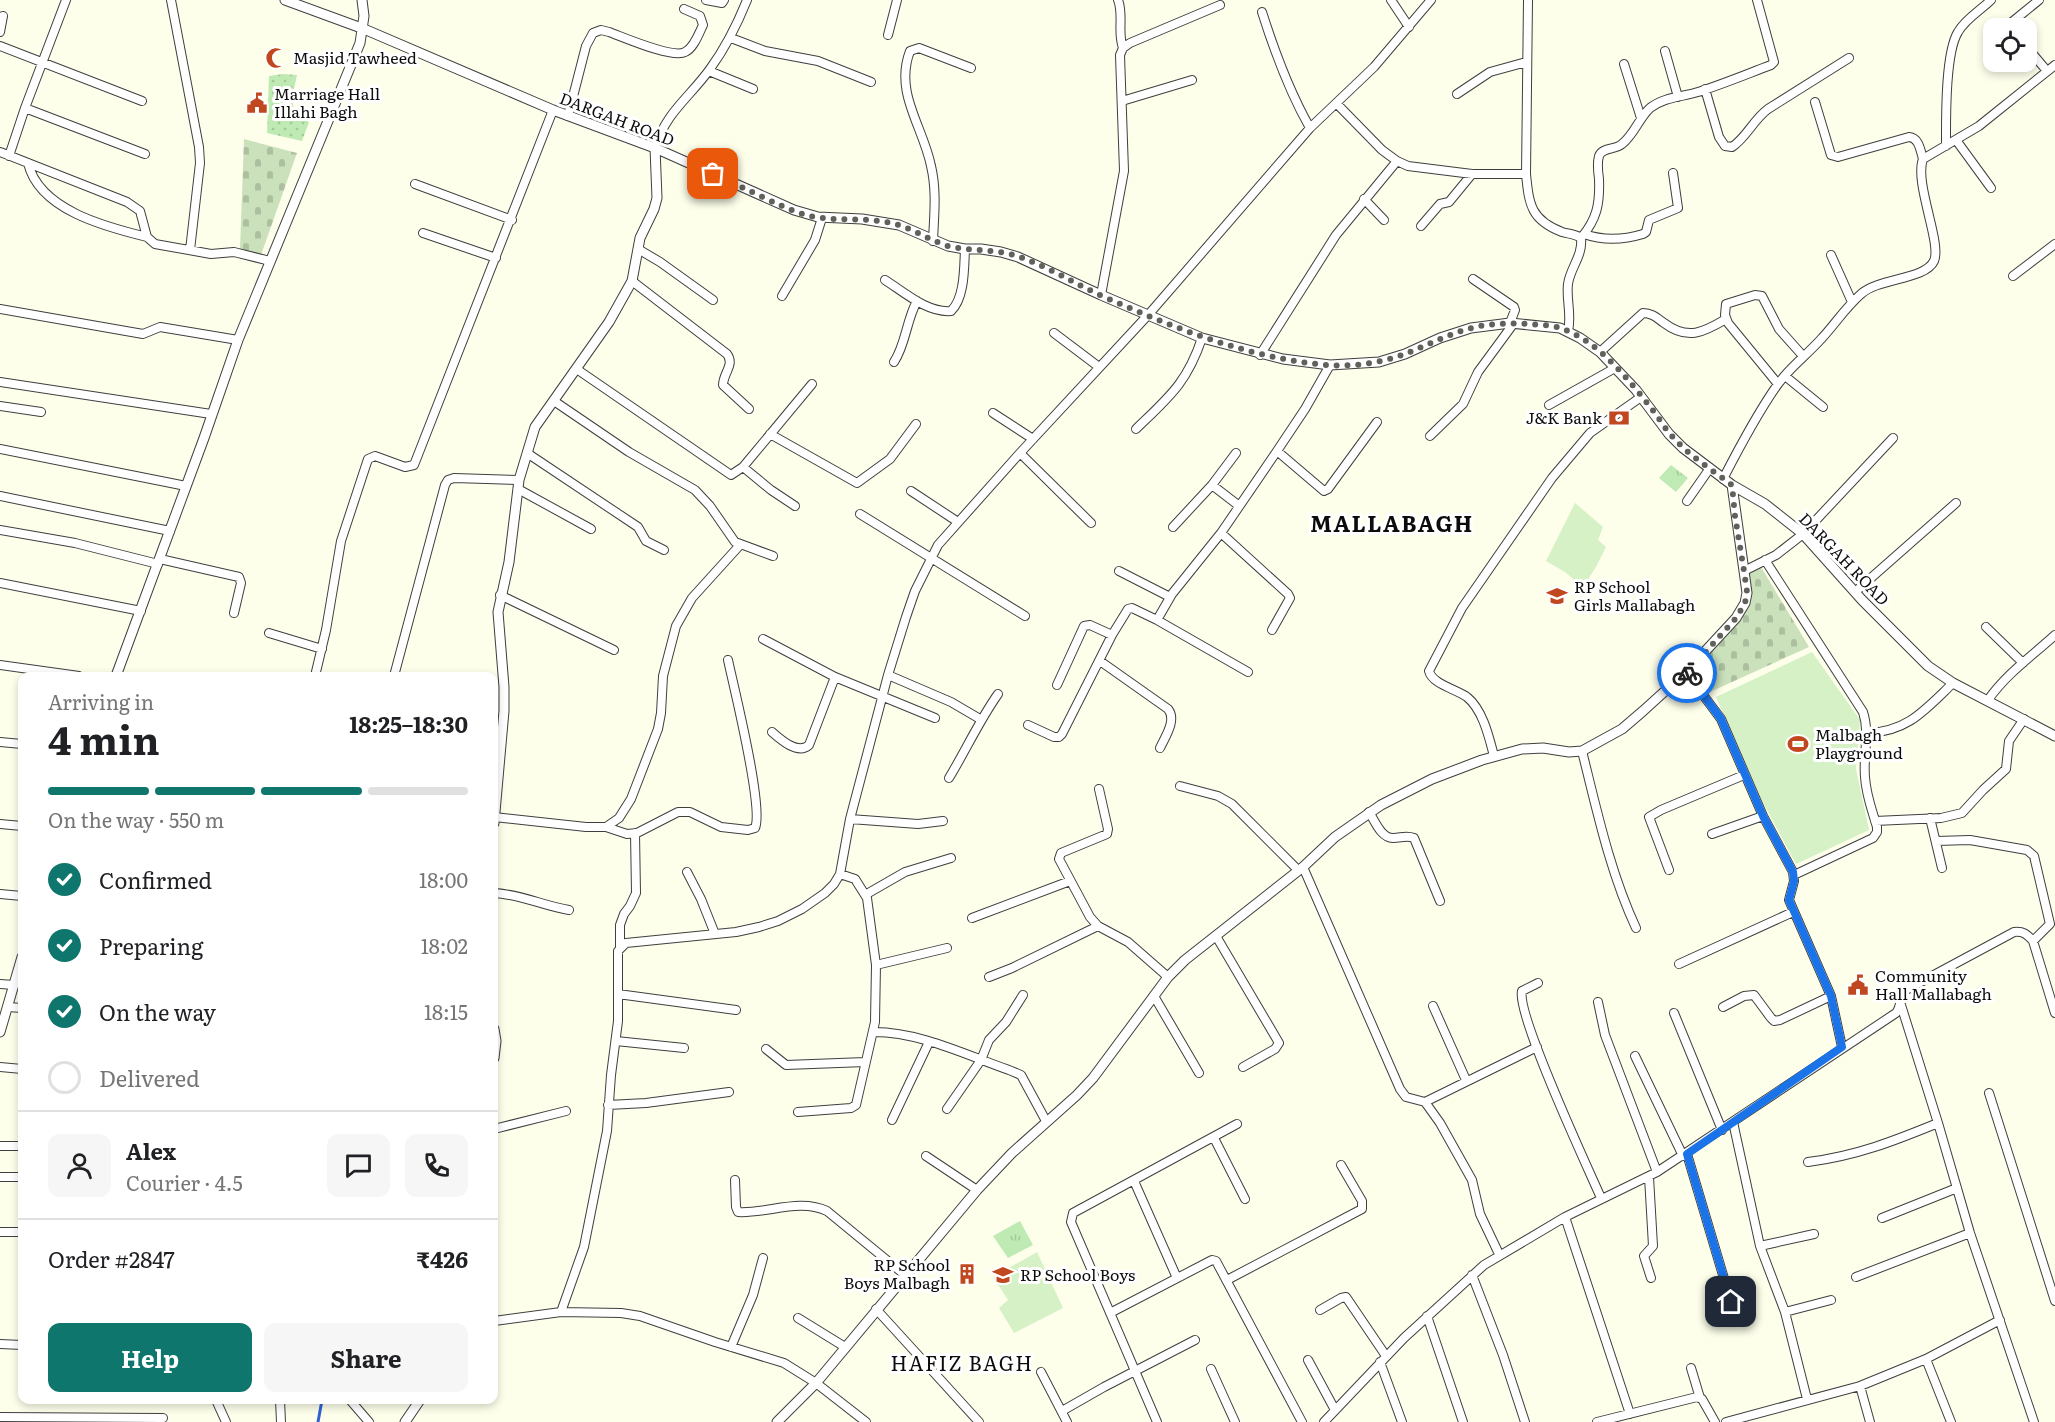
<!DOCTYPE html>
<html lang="en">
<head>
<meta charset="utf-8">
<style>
	body { margin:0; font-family:Literata,serif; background:#f6f6f6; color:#202124; height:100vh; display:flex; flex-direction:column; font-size:22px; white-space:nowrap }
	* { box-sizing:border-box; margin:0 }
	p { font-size:20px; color:#757577 }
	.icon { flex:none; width:33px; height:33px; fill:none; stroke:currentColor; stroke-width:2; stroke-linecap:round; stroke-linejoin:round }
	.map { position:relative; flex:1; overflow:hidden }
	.details { position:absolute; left:18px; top:672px; width:480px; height:732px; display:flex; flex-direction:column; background:#fff; border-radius:12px; box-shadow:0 3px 9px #0003 }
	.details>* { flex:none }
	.controls { position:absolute; left:1983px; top:18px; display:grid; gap:12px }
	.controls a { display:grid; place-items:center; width:54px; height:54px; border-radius:12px; background:#fff; box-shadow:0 3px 9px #0003; font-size:30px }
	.pin { position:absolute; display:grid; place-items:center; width:51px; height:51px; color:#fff; margin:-26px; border-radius:12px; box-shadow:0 3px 9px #0006 }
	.courier { position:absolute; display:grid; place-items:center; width:60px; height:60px; margin:-30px; border:4px solid #1a73e8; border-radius:50%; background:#fff; color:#222; box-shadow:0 2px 8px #0007 }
	.overview em { font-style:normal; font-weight:700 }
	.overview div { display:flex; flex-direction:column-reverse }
	.overview { display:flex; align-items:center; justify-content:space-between; height:102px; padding:0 30px }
	h1 { font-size:39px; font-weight:700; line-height:45px }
	.bar { display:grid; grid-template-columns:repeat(4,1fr); gap:9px 6px; align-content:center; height:72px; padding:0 30px }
	.bar i { height:8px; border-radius:4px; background:#e0e0e0 }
	.bar .selected { background:#0f766e }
	.bar p { grid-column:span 4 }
	.line { display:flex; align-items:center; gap:15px; padding:0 30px; border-top:2px solid #e0e0e0 }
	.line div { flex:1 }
	.round { display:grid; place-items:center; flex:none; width:63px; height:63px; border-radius:12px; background:#f6f6f6 }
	ol { padding:0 30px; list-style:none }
	li { display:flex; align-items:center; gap:18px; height:66px }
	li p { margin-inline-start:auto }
	li .icon { padding:6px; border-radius:50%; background:#0f766e; color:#fff; stroke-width:4 }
	li:last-child { color:#757577 }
	li i { width:33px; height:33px; border:3px solid #e0e0e0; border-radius:50% }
	.primary-button { display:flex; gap:12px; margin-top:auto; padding:12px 30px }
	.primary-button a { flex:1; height:69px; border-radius:12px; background:#0f766e; color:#fff; font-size:24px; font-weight:700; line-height:69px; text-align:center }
	.primary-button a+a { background:#f6f6f6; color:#202124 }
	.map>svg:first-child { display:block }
	.grass { fill:url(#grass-dots) }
	.cemetery { fill:url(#cemetery-stones) }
	.park { fill:url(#park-tufts) }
	.pitch { fill:#d5f1c5 }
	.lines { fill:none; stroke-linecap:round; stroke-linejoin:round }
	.stream { stroke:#3162d2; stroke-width:3 }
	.minor-casing { stroke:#3f3f3f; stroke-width:10 }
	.tertiary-casing { stroke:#3f3f3f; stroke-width:11 }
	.minor { stroke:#fff; stroke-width:8 }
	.tertiary { stroke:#fff; stroke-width:9 }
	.done { stroke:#60615a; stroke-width:6; stroke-dasharray:0 10.8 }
	.route { stroke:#1a73e8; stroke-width:8 }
	.labels { text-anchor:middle; stroke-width:6; stroke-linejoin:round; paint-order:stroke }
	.poi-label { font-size:16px; fill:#0c0c0c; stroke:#fff; text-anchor:start }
	.street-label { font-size:16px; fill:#0c0c0c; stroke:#fff }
	.quarter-label { font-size:20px; letter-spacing:1.5px; fill:#0c0c0c; stroke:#fff }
	.district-label { font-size:22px; font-weight:bold; letter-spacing:1.5px; fill:#0c0c0c; stroke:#fff }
</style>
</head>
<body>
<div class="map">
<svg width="2055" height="1422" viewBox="0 0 2055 1422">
	<defs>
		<pattern id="grass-dots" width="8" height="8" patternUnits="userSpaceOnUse" patternTransform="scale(1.5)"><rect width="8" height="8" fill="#bfeab3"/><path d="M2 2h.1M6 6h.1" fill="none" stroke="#a3c899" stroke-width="1.8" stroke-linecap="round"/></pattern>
		<pattern id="cemetery-stones" width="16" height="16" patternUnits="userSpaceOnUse" patternTransform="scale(1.5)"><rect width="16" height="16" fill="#cae1bc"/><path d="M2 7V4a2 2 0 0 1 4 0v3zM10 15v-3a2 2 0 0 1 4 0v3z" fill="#acc0a0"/></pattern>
		<pattern id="park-tufts" width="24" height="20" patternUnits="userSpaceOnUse" patternTransform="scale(1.5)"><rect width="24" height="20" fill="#bfeab3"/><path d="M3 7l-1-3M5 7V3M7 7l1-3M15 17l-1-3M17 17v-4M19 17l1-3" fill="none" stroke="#a3c899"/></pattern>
	</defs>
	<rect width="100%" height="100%" fill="#fdffeb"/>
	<!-- grass -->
	<path class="grass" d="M283,74L297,75L292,98L294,110L309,122L302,141L267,133L269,76Z"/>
	<!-- cemetery -->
	<path class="cemetery" d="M244,139L297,153L261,255L240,249Z
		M1761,567L1809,647L1710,692L1692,671L1742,617L1750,600L1749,573Z"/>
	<!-- park -->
	<path class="park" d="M1671,465L1688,478L1676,492L1659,478Z
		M1020,1221L1033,1245L1008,1258L993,1236Z"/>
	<!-- pitch -->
	<path class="pitch" d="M1575,503L1603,527L1598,540L1606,547L1596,567L1583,587L1565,572L1546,561Z
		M1812,652L1860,720L1856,769L1869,830L1796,864L1762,801L1716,697Z
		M1037,1252L1063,1308L1014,1333L999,1308L1008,1300L993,1277Z"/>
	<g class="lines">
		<!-- stream -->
		<path class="stream" d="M318,1422L322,1400"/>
		<!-- minor casing -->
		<g class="minor-casing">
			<path id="minor" d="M171,0L199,147L200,163L190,250
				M706,0L722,3L724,0
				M1118,0C1124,15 1117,32 1123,48
				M1391,0L1409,27
				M1528,0L1526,174C1529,205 1531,220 1562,232C1569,234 1575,234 1581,238C1583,256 1570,268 1568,284C1566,300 1572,315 1568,331
				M1262,12C1275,53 1289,91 1310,128
				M2012,28V22L2039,0
				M0,32L3,16
				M888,35L897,0
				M731,38L765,51L818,61L871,82
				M0,46L142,101
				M2026,46L2047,71
				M1665,51L1678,97
				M1624,64L1641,118
				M709,71L753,89
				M1705,89L1719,137L1725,146L1732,147C1747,137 1753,120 1768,109L1849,58
				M1457,94L1490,72L1526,62
				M1122,101L1192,80
				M1815,102L1831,155L1838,157L1909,137C1919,138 1920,149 1923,159
				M1337,104L1382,150L1397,161L1408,166L1472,174H1526
				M25,108L145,154
				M568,116L586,46L593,33L601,30L609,32C623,37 673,59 685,52C694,48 699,33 703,25L700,16L684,9
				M1956,140L1991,188
				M1946,146C1946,120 1945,53 1958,32C1965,19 1981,10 1991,0
				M655,148C666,112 689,98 710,69C726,47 737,25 747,0
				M0,152L127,202L140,211L147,237L155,244L211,254L234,252L270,261
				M9,156L25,108L66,0
				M28,163C39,210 106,227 147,237
				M415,184L512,220
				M1364,199L1384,220
				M1421,226L1440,204L1449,202L1472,174
				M423,233L496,258
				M1584,234C1604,241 1623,240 1643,234L1646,232L1649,220L1678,208L1673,173
				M1581,238C1597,219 1600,204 1599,179C1598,172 1597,163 1599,156C1602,147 1616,150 1622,144C1634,135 1639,118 1650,108C1664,97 1682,97 1698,92C1723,84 1747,74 1771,65L1774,62L1757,0
				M933,241C934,216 937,191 931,166C923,126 894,93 910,51L919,48L971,68
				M638,249L660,262L713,300
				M1831,255L1852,302
				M2013,276L2055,244
				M1473,279L1514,307L1515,310L1510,323
				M885,280C904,292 927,313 951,311C965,298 964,267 965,249
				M632,281L727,354C735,365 723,373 723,385L749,409
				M1101,295L1124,171L1120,55L1123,48L1130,43L1220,5
				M782,296L815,240L822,218
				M0,309L143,334L160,327L238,340
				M1054,333L1099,367
				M1600,352L1643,313C1652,313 1657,318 1664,323C1688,341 1704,332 1726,319
				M1260,355L1336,235L1397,161
				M894,362C906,344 906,321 917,301
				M578,370L731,475L743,467L812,384
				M1785,376L1823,407
				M0,382L211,414
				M1778,384L1728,323L1725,315L1726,304L1755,295L1762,296L1779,329L1803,356
				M554,401L629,452L695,490L710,506L735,542L773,556
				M1549,405L1615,368
				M0,406L41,412
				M993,413L1033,439
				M1136,429C1169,397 1187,383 1202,338
				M770,434L857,483L890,459L916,424
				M1430,436L1463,404L1478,372L1514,323
				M0,449L186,486
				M1277,451L1324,491L1328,489L1377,422
				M527,453L638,527L646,541L664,550
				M1020,453L1091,523
				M743,467L771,490L795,506
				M1723,479C1739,448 1758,412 1778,384C1790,367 1808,354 1822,338C1835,324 1846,307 1861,294C1878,278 1925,280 1934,261C1942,243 1914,183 1923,159L1979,126L2055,65
				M1212,485L1238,505
				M518,489L591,529
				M911,491L958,522
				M0,496L170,531
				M1687,501L1710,468
				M860,514L1025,616
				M1173,527L1212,485L1236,453
				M0,530L75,543L158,564
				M1221,533L1288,594L1290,598L1272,630
				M160,559L239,577L241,583L234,613
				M1765,560L1863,712C1870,733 1863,755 1865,777C1866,795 1872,810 1877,827V832L1873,838L1794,875
				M1119,571L1170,597
				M1744,571L1776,555L1803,534L1893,438
				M0,583L141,611
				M1855,592L1956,503
				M500,595L614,650
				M1157,620L1172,594L1221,533L1277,451L1305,409L1330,365
				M1986,627L2023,663
				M269,633L322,649
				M763,639L835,677L935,718
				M1100,661L1168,709C1177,720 1165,737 1160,748
				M0,665L79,676
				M1686,672L1721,719L1763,816L1793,872L1794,881L1789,900L1831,996L1842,1047
				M888,675L951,702L980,719
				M315,676L326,630L341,541L368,459L375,456L405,467L414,465L553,110
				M394,676L445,485L448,480L454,478L519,480
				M1057,685L1084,626L1090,625L1112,635
				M1988,700C2006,674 2032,656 2055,635
				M1028,725L1054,737H1059L1062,734L1112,635L1128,609L1132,608L1157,620L1248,672
				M772,732C781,740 798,755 809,745L835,677
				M1867,733C1907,732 1925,710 1953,683
				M0,742L22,744
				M1582,751C1597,811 1610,872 1636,928
				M1494,756C1489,737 1483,710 1467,697C1456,689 1432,684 1429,671L1462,608L1552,478L1590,433L1641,397
				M949,778C966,750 979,721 998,694
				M1180,786L1218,796L1232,804L1298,870
				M1099,789L1108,829L1107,834L1061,853L1059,859L1090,917L1098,926L1128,942L1168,977
				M1369,812C1375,821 1381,838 1393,838C1401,838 1406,835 1414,838L1440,901
				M494,817L586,827H606L619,818L631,799L658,729L661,713L663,676L676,626L692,598L740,545
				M1930,818L1942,868
				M850,819L918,824L943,821
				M1875,821L1941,818L1962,813L1983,790L2006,769L2009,741L2024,719
				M0,824L22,826
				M606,827L627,834L637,833L678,812H690L721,827L748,830L755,828C764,808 734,688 728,660
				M1712,834L1763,816
				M1936,841L1970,840L2027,850L2034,856L2050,924L2033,941
				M1303,867L1400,1089L1406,1097L1425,1102L1440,1123L1472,1180L1480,1214L1499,1254
				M1669,870L1649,817L1661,810L1744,775
				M687,872L701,899L715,934
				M494,893C520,894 544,906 569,910
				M0,894L22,896
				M865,895L905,872L951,858
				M972,918L1070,881
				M1216,936L1279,1043L1275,1049L1243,1067
				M620,947V925L624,914L630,906L636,893L635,833
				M1679,964L1793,912
				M876,965L947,948
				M989,977L1012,968L1098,926
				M1538,983L1522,991C1516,1014 1587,1166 1601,1198
				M0,984L14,985
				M618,994L736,1010
				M1154,996L1199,1073
				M1598,1002L1605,1035L1657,1172
				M1901,1005L1938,1123L1970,1233L2034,1422
				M1433,1006L1466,1080
				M8,1007L22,1008
				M1723,1007L1744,996L1754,995L1771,1018L1774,1021L1780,1020L1831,996
				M1674,1013L1722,1130
				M874,1032C920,1032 966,1055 1009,1070L1021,1075L1046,1121
				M616,1041L684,1048
				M766,1049L786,1065L865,1062
				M1635,1056L1683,1156
				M0,1067L22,1069
				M1989,1093L2055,1301
				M1425,1102L1537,1047
				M608,1105L646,1103L729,1092
				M947,1109L981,1060L989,1040L1006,1022L1023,995
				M798,1112L851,1108L856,1105L875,1022L876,965L867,898L855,879L840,874
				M892,1120L929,1042
				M1733,1122L1760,1246L1785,1312L1807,1399
				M494,1129L566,1111
				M1214,1138L1245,1199
				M0,1146H22
				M1687,1154L1731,1302
				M926,1156L977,1190
				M1808,1162C1856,1156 1894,1141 1938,1123
				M0,1177H22
				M1649,1177L1653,1246L1644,1256L1651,1278
				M735,1180L736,1207L738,1212C767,1214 799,1198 827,1211L905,1275
				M1134,1181L1177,1278
				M1565,1217L1630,1414
				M1882,1218L1957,1188
				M0,1232H22
				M1760,1246L1814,1234
				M1472,1275L1503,1355L1525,1422
				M1856,1277L1970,1233
				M1227,1280L1362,1209V1201L1341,1165
				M876,1309L979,1422
				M1320,1310L1341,1298L1346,1297L1386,1356
				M561,1312L584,1247L607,1131L611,1075L618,1021V951L626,943L736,932L759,927L778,921L802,909L825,893L834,884L840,874L850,819L888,675L906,617L915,591L938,545L1020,453L1149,314L1310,128L1374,67L1431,0
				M1785,1312L1831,1300
				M1110,1313L1212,1260L1216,1261L1302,1422
				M1427,1316L1463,1422
				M798,1318L845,1347
				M494,1321L561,1312L621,1313L640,1316L715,1342L784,1363L816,1383L866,1422
				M0,1344L22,1345
				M731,1347L753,1295L763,1258
				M1926,1359L1951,1422
				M1308,1360L1335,1410
				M1380,1362L1402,1422
				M1691,1368L1700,1398
				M1211,1369L1235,1422
				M1041,1372L1067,1422
				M1860,1386L1870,1422
				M216,1400L226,1422
				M280,1400L281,1422
				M350,1400L369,1422
				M1062,1411L1104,1387L1195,1340
				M0,1417L163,1418
				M1157,1422L1071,1222L1073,1213L1237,1124
				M1324,1422L1404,1338L1484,1265L1565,1217L1657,1172L1896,1013C1902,1006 1899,996 1906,990L2014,932C2023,931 2027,934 2033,941L2055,1013
				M1597,1422L1697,1397L1702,1399L1715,1422
				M1726,1422L1860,1386L1926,1359L2000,1320"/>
		</g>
		<!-- tertiary casing -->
		<g class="tertiary-casing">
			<path id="tertiary" d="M285,0L364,29L553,110L655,148L794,210L818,217L862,219L899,225L948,246L965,249H981L1001,252L1018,257L1101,295L1202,338L1283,359L1330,365L1379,362L1405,354L1440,338L1471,328L1510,323L1560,328L1580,338L1600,352L1636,390L1669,434L1683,448L1732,485L1765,504L1803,534L1862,600L1928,666L1953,683L2055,736
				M116,676L204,438L238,340L360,43L364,16L362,0
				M494,823L504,711V687L498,612L509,562L519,480L535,427L609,322L632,281L640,238L654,209L657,198L655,148
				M494,1029L496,1041L494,1058
				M0,1032L22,957
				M405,1422L420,1400
				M777,1422L816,1383L977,1190L1012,1153L1077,1095L1093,1078L1168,977L1185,960L1303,867L1335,837L1381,805L1432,779L1482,760L1522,749L1543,748L1569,752L1582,751L1622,729L1643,711L1686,672L1736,618L1745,603L1747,593L1744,571L1732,485"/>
		</g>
		<!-- minor -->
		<use href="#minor" class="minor"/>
		<!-- tertiary -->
		<use href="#tertiary" class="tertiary"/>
	</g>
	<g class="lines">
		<!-- done -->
		<path class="done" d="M713,174C742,186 777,206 806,215C832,222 859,217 885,222C908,225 926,239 948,246C972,252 995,248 1020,257C1048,267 1074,283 1102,296C1175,328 1247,358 1327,365C1353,367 1381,363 1405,354C1426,346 1446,335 1468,329C1488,323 1509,323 1530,324C1541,325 1553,325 1563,329C1599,342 1628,379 1651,408C1658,416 1663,426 1671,435C1688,455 1711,469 1732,485L1735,516L1744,571L1747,592L1745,603L1736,618L1687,673"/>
		<!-- route -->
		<path class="route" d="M1687,673L1721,719L1763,816L1793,872L1794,881L1789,900L1831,996L1842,1047L1687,1154L1731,1302"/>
	</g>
	<!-- icons -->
	<defs>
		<g id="mosque-bare" transform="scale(1.62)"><path d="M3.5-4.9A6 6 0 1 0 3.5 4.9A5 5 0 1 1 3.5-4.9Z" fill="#c1471f" stroke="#fff" stroke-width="2.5" paint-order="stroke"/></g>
		<g id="civic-bare" transform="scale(1.62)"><path d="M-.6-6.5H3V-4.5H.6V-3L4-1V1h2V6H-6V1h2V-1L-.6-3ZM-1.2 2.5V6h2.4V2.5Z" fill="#c1471f" stroke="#fff" stroke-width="2.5" paint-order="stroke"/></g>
		<g id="bank-bare" transform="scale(1.62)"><path d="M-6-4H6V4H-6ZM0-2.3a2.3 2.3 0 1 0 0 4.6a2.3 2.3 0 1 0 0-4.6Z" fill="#c1471f" stroke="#fff" stroke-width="2.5" paint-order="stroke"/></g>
		<g id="school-bare" transform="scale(1.62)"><path d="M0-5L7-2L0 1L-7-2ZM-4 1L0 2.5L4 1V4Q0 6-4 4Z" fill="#c1471f" stroke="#fff" stroke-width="2.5" paint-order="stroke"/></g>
		<g id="stadium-bare" transform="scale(1.62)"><path d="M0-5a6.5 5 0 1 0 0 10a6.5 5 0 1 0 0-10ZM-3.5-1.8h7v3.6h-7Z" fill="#c1471f" stroke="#fff" stroke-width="2.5" paint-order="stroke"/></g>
		<g id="building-bare" transform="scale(1.62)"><path d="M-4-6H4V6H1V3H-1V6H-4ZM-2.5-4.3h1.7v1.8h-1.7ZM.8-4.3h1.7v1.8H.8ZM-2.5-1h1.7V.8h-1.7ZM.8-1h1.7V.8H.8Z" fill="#c1471f" stroke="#fff" stroke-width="2.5" paint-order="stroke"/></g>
	</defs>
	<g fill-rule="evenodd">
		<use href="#mosque-bare" x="276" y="58"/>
		<use href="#civic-bare" x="257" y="103"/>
		<use href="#bank-bare" x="1619" y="418"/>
		<use href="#school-bare" x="1557" y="596"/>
		<use href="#stadium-bare" x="1798" y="744"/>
		<use href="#civic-bare" x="1858" y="985"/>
		<use href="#building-bare" x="967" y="1274"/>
		<use href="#school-bare" x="1003" y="1275"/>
	</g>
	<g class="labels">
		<!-- poi labels -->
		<g class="poi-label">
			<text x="293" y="64">Masjid Tawheed</text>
			<text x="274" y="100">Marriage Hall<tspan x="274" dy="18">Illahi Bagh</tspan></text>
			<text x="1602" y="424" text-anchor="end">J&amp;K Bank</text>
			<text x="1574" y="593">RP School<tspan x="1574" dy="18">Girls Mallabagh</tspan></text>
			<text x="1815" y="741">Malbagh<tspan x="1815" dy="18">Playground</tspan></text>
			<text x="1875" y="982">Community<tspan x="1875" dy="18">Hall Mallabagh</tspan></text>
			<text x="950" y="1271" text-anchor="end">RP School<tspan x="950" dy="18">Boys Malbagh</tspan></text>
			<text x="1020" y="1281">RP School Boys</text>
		</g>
		<!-- street labels -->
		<g class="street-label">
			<text transform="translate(617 119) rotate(21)" y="6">DARGAH ROAD</text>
			<text transform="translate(1844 559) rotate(46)" y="6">DARGAH ROAD</text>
		</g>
		<!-- quarter labels -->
		<g class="quarter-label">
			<text x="962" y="1371">HAFIZ BAGH</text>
		</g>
		<!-- district labels -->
		<g class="district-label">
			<text x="1392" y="532">MALLABAGH</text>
		</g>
	</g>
</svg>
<div class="controls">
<a><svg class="icon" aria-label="locate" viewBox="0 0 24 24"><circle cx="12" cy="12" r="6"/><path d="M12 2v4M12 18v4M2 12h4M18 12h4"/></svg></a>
</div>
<div class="pin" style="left:713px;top:174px;background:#ea580c"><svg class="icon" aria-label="bag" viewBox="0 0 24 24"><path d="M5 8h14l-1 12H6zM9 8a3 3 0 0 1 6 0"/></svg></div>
<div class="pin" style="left:1731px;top:1302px;background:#1f2937"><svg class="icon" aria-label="home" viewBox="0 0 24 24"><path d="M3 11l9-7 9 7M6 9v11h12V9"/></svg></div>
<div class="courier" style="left:1687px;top:673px"><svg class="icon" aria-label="bike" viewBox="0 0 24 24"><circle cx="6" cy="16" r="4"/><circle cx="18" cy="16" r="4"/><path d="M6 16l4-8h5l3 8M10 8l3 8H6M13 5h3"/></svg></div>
<section class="details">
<div class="overview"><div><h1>4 min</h1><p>Arriving in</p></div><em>18:25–18:30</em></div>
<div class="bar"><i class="selected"></i><i class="selected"></i><i class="selected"></i><i></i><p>On the way · 550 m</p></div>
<ol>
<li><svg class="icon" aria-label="check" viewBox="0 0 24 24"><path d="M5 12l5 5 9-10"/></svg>Confirmed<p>18:00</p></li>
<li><svg class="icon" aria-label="check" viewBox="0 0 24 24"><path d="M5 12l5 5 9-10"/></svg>Preparing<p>18:02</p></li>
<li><svg class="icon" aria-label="check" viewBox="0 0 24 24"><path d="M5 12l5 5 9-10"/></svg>On the way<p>18:15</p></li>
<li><i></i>Delivered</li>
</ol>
<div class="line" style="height:108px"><a class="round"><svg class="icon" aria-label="person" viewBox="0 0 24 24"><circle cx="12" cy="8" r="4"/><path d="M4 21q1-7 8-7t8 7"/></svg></a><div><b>Alex</b><p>Courier · 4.5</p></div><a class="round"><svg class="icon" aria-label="chat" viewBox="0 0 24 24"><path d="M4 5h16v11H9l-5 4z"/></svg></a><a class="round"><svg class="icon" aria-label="phone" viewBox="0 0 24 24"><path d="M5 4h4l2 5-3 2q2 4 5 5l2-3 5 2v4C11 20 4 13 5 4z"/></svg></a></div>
<div class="line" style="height:78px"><div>Order #2847</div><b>₹426</b></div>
<div class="primary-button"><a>Help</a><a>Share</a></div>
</section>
</div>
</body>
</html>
